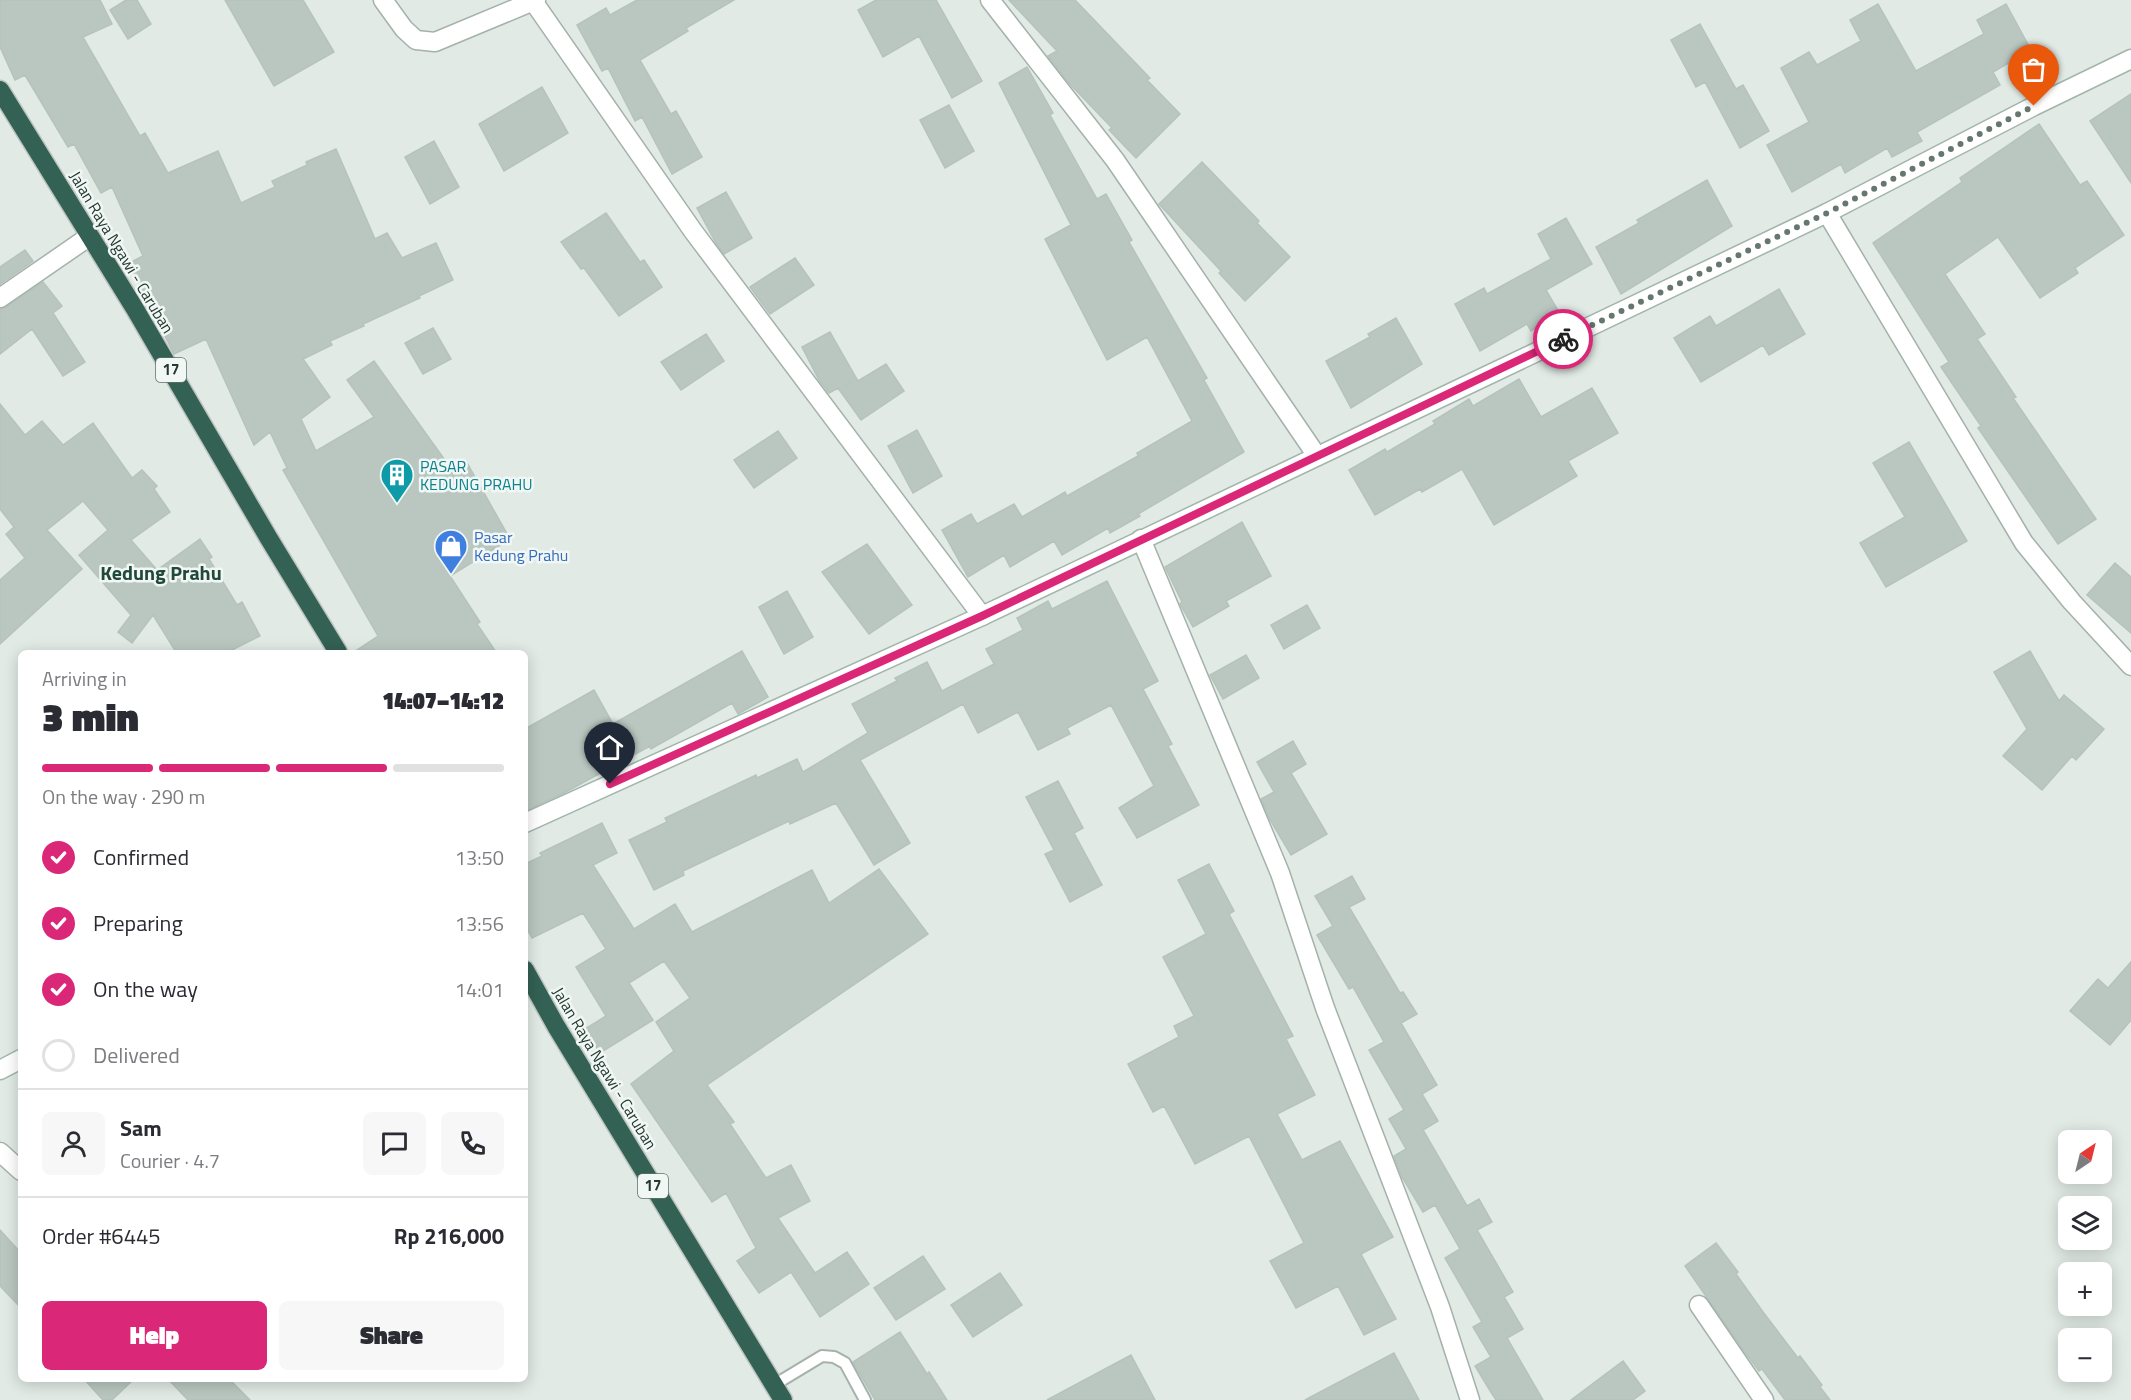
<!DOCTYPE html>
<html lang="en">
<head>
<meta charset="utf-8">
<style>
	body { margin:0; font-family:"Titillium Web",sans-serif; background:#f7f7f7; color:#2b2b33; height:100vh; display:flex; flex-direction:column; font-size:22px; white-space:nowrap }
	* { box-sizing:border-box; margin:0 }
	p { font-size:20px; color:#7c7c81 }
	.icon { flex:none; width:33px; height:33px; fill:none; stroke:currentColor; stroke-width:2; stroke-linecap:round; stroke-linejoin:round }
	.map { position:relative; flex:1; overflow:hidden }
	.panel { position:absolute; left:18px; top:650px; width:510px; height:732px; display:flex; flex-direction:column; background:#fff; border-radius:9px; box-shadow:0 3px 15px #0003 }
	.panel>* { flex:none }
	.needle { width:39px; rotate:35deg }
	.controls { position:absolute; left:2058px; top:1130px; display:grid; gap:12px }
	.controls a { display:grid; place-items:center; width:54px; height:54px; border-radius:9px; background:#fff; box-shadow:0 3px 15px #0003; font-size:30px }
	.pin { position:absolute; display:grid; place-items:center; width:51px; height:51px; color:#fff; margin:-62px -26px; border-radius:50% 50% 50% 0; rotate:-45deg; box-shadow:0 0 6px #0007 }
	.pin .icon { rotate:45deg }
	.courier { position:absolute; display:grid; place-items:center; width:60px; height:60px; margin:-30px; border:4px solid #db2777; border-radius:50%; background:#fff; color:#222; box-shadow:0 2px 8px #0007 }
	.headline em { font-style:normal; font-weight:800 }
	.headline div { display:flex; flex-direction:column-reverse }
	.headline { display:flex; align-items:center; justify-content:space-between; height:102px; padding:0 24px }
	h1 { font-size:39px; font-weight:800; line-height:45px }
	.bar { display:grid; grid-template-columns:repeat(4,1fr); gap:9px 6px; align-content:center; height:72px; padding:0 24px }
	.bar i { height:8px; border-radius:4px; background:#e1e1e2 }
	.bar .active { background:#db2777 }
	.bar p { grid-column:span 4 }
	.line { display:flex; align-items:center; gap:15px; padding:0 24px; border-top:2px solid #e1e1e2 }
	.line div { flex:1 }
	.round { display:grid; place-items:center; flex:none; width:63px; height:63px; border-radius:9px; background:#f7f7f7 }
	ol { padding:0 24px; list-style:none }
	li { display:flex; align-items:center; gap:18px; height:66px }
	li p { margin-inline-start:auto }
	li .icon { padding:6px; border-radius:50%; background:#db2777; color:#fff; stroke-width:4 }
	li:last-child { color:#7c7c81 }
	li i { width:33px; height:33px; border:3px solid #e1e1e2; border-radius:50% }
	.cta { display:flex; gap:12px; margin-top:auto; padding:12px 24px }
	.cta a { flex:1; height:69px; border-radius:9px; background:#db2777; color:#fff; font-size:24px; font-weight:800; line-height:69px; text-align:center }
	.cta a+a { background:#f7f7f7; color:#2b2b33 }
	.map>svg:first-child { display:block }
	.building { fill:#bac7c1; stroke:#b5c3bb; stroke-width:1.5 }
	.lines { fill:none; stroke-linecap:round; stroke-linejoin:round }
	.lane-casing { stroke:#a5b1ab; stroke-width:14 }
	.street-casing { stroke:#a5b1ab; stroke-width:21 }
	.secondary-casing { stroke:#a2b4ac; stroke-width:21 }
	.highway-casing { stroke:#bdc4c1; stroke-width:21 }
	.lane { stroke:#fff; stroke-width:10 }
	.street { stroke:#fff; stroke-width:18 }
	.secondary { stroke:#fff; stroke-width:18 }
	.highway { stroke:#336153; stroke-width:18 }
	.done { stroke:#667770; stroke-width:6; stroke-dasharray:0 10.8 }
	.route { stroke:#db2777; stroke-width:8 }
	.labels { text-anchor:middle; stroke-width:5; stroke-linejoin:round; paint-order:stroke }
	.shield { fill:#f1f7f4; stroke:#62726c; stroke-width:1.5 }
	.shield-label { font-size:15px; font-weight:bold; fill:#243931 }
	.street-label { font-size:16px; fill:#243931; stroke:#f1f7f4 }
	.culture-label { font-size:16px; fill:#0d838f; stroke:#f1f7f4; text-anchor:start }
	.shop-label { font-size:16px; fill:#366cbe; stroke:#f1f7f4; text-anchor:start }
	.quarter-label { font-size:20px; font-weight:bold; fill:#22483b; stroke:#f1f7f4 }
</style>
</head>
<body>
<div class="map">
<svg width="2131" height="1400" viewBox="0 0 2131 1400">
	<rect width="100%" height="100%" fill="#e1eae5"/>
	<!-- building -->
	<path class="building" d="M0,0H100L112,24L83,37L140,136L145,133L168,173L218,151L241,203L275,187L272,181L307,165L306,162L336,149L375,239L387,233L402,258L436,243L453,280L419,296L420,298L363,324L364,326L330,341L332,345L303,359L330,397L301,419L316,451L374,417L347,380L374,361L452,470L466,461L510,539L450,576L480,622L477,624L496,652H354L378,636L283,470L287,468L270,432L254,445L206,339L174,354L129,263L143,256L112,187L101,193L74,144L68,147L25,75L15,80L0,47Z
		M126,0H137L151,24L128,39L110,10Z
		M225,0H303L334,52L274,86Z
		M637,0H734L686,28L688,31L640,60L671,114L676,111L702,157L672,174L642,117L635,121L608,68L602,71L577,25L606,8L610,15Z
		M876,0H936L982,81L952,98L919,36L883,57L858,10Z
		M1009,0H1075L1150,78L1147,80L1180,114L1136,158L1109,130L1112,128L1069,83L1048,56L1057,51Z
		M1878,4L1916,71L1984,34L1977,20L2006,4L2031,50L1993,72L2000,85L1917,132L1922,141L1892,157L1887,148L1845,173L1841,164L1792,192L1767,145L1809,122L1781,68L1809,52L1817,65L1861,41L1850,20Z
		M1700,24L1736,89L1743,85L1769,131L1740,148L1705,82L1696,87L1671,40Z
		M1027,67L1053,113L1050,115L1097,199L1106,194L1132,240L1129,242L1207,378L1204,380L1244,452L1138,514L1140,516L1110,533L1108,528L1062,555L1054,541L1010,567L1004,555L968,577L942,530L971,514L977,524L1014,504L1022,517L1065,492L1067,496L1138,456L1137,453L1192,421L1147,337L1107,360L1045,239L1071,225L999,83Z
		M542,87L568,133L504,171L479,124Z
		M2131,94V183L2090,121Z
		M949,105L974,151L945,168L920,120Z
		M2039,124L2080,185L2087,181L2124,235L2075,268L2078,273L2040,298L1998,237L1945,274L1985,334L1977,339L2016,397L2013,398L2096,519L2058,544L1978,428L1981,426L1941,367L1949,362L1873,243L1962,182L1960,178Z
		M434,141L459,187L430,204L405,157Z
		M1202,162L1259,221L1257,223L1290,257L1245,301L1219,273L1221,271L1159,204Z
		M1707,180L1732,226L1621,294L1596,247L1639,223L1637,220Z
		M726,192L752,238L724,254L716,243L697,208Z
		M606,213L640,262L644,260L662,287L619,316L584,268L581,269L561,242Z
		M1566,218L1592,264L1546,290L1560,314L1531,331L1527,324L1480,351L1455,304L1484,288L1487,294L1551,259L1538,234Z
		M25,250L33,261L0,284V267Z
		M795,258L814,285L770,314L750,287Z
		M43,282L62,306L53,313L85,362L63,376L32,329L0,354V309L6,307Z
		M1779,289L1805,334L1769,355L1763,345L1701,382L1674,338L1710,316L1716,326Z
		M1396,318L1422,364L1351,408L1326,361L1370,337L1368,334Z
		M433,328L451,359L423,374L405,343Z
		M830,332L858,381L886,364L904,391L861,420L838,388L829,393L819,380L802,347Z
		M706,334L724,361L681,390L661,362Z
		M1519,379L1541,417L1592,388L1618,433L1568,461L1577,476L1494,525L1462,469L1422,492L1420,489L1375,515L1349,470L1385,449L1387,452L1435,424L1433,421L1469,399L1473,406Z
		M0,404L25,435L42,421L63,445L93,423L132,478L142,470L157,486L154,489L170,512L131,540L157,570L200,539L212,557L209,559L237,605L242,602L260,636L228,652H176L153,615L132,643L118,632L131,615L79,555L108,530L83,501L47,530L82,569L0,644V580L25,558L6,534L14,527L0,509Z
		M917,430L942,476L913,493L888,446Z
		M778,431L797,458L754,488L734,460Z
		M1909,442L1967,541L1886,587L1860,543L1905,517L1873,463Z
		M1242,522L1271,576L1226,601L1229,606L1193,627L1180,604L1182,602L1165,567Z
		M867,544L912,605L869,634L822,572Z
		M2115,563L2131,577V633L2087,595Z
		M1107,581L1158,681L1143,689L1172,744L1168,746L1199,805L1137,838L1119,808L1154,786L1111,705L1067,728L1070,734L1038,750L1018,712L978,733L963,704L860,760L910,843L874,865L836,803L790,824L789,821L683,871L684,875L654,890L629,840L667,822L665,818L756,775L757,778L797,759L803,772L868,733L852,704L897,681L895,678L927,662L942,691L994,664L986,649L1023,630L1017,618L1048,601L1052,609Z
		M787,591L813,637L784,654L759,607Z
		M1307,605L1320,628L1284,649L1271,625Z
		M742,651L768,697L738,714L732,703L651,749L650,746L564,793L525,811V729L594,690L613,724Z
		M2030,651L2059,701L2064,695L2104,729L2076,760L2072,756L2042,790L2003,756L2027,729L1994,672Z
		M1246,655L1259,678L1223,699L1210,675Z
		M1293,741L1306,764L1291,773L1327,834L1291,855L1269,818L1261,799L1274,792L1257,762Z
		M1058,781L1083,828L1074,833L1102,885L1070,902L1045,854L1054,850L1026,797Z
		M602,823L617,853L593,865L634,929L675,904L692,932L812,870L829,903L879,869L928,934L707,1085L734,1122L730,1124L766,1178L791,1165L810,1201L778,1218L815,1273L847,1252L869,1284L820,1317L791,1272L759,1293L737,1261L756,1248L726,1193L712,1202L631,1084L674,1051L656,1022L690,998L664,961L629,983L653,1020L600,1053L585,1029L606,1016L576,967L606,949L583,913L532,938L525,925V864L542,856L540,853Z
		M1209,864L1234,911L1229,914L1293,1036L1286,1039L1315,1095L1277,1114L1302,1160L1340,1141L1393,1237L1361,1254L1396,1319L1364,1335L1338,1286L1296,1308L1270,1261L1304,1243L1249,1136L1195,1164L1164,1106L1153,1112L1128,1064L1179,1037L1174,1026L1194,1016L1163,957L1206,934L1178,880Z
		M1352,876L1365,899L1349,907L1400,993L1403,992L1417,1014L1401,1023L1437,1085L1422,1094L1438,1121L1423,1130L1467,1206L1479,1199L1492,1222L1477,1230L1513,1292L1504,1297L1523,1329L1507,1338L1543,1400H1496L1489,1389L1475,1366L1491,1357L1473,1327L1482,1322L1445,1258L1460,1249L1435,1205L1423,1212L1402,1177L1394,1156L1406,1149L1389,1119L1404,1110L1369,1050L1384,1042L1353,987L1349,989L1317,935L1333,926L1315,896Z
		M2131,962V1020L2110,1045L2070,1011L2098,979L2108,988Z
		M0,1230L21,1253V1308L0,1286Z
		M1716,1243L1738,1272L1736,1274L1763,1312L1798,1358L1800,1356L1822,1385L1820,1387L1830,1400H1785L1762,1369L1759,1371L1744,1351L1685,1266Z
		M923,1256L945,1289L896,1320L874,1288Z
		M1000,1273L1022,1305L973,1337L951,1305Z
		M900,1332L927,1374L929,1372L947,1400H875L853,1362Z
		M1394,1353L1419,1400H1305Z
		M1131,1355L1155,1400H1047Z
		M1623,1361L1645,1391L1633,1400H1571Z
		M83,1378H135L112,1400H103Z
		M167,1378H228L250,1400H188Z"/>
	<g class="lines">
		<!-- lane casing -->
		<g class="lane-casing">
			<path id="lane" d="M774,1385L822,1356L834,1357L845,1363L865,1400"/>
		</g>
		<!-- street casing -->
		<g class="street-casing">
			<path id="street" d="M383,0L404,29L416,40L435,42L536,0
				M990,0L1115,160L1317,456
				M533,1L693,231L982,616
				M1827,213L2024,543L2072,602L2131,666
				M0,298L90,236
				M1141,539L1280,873L1325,1008L1440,1307L1470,1400
				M0,1152L21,1171
				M1699,1305L1764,1400"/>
		</g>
		<!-- secondary casing -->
		<g class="secondary-casing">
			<path id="secondary" d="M525,823L982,616L1547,347L1827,213L2034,106L2131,59
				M0,1070L21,1059"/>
		</g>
		<!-- highway casing -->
		<g class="highway-casing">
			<path id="highway" d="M0,90L135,309L268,537L338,652
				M525,970L556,1026L783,1400"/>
		</g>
		<!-- lane -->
		<use href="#lane" class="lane"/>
		<!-- street -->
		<use href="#street" class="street"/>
		<!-- secondary -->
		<use href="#secondary" class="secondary"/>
		<!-- highway -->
		<use href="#highway" class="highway"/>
	</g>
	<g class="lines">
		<!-- done -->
		<path class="done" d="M1563,339L1827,213L2034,106"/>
		<!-- route -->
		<path class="route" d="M610,784L982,616L1563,339"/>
	</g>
	<!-- icons -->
	<defs>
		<g id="building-pin" transform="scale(1.725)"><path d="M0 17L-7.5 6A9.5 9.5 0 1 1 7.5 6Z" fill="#0f9aa8" stroke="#f1f7f4"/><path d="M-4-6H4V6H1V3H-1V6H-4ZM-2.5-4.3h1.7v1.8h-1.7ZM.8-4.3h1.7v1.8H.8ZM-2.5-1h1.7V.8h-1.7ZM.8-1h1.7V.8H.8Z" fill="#fff"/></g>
		<g id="shop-pin" transform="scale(1.725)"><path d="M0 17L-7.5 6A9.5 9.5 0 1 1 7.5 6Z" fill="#3f7fe0" stroke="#f1f7f4"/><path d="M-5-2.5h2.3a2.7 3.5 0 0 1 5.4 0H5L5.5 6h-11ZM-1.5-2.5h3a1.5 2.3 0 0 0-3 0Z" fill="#fff"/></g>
	</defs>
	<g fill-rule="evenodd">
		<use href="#building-pin" x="397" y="475"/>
		<use href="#shop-pin" x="451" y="546"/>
	</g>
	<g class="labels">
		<!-- shield labels -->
		<g class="shield">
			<rect x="156" y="358" width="30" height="24" rx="4.5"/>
			<rect x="638" y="1174" width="30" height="24" rx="4.5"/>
		</g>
		<g class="shield-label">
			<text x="171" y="375">17</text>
			<text x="653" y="1191">17</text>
		</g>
		<!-- street labels -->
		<g class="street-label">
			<text transform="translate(122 252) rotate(59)" y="6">Jalan Raya Ngawi - Caruban</text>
			<text transform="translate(605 1068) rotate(59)" y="6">Jalan Raya Ngawi - Caruban</text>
		</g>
		<!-- culture labels -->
		<g class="culture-label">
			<text x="420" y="472">PASAR<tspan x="420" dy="18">KEDUNG PRAHU</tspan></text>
		</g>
		<!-- shop labels -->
		<g class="shop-label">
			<text x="474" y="543">Pasar<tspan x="474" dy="18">Kedung Prahu</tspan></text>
		</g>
		<!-- quarter labels -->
		<g class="quarter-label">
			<text x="161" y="580">Kedung Prahu</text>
		</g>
	</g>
</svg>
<div class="controls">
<a><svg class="needle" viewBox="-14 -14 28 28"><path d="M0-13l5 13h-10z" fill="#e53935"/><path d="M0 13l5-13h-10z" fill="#7c7c81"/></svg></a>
<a><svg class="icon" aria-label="layers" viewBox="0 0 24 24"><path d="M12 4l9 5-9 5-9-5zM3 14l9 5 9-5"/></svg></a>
<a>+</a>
<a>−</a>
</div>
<div class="pin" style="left:2034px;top:106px;background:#ea580c"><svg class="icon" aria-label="bag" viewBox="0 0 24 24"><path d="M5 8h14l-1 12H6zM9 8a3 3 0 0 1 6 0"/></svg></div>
<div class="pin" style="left:610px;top:784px;background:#1f2937"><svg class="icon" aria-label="home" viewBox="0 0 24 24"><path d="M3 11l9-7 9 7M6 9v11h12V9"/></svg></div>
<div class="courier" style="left:1563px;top:339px"><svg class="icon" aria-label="bike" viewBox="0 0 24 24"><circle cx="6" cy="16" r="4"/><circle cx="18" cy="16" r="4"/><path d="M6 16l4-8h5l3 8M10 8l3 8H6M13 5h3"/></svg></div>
<section class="panel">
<div class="headline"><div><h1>3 min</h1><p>Arriving in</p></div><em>14:07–14:12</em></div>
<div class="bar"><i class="active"></i><i class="active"></i><i class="active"></i><i></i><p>On the way · 290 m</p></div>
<ol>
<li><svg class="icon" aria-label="check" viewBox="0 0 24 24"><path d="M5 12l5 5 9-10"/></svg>Confirmed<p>13:50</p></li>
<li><svg class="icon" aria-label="check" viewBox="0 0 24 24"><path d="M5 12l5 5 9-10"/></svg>Preparing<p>13:56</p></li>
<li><svg class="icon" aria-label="check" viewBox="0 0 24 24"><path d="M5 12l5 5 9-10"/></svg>On the way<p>14:01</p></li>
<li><i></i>Delivered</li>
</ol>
<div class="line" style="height:108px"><a class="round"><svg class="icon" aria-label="person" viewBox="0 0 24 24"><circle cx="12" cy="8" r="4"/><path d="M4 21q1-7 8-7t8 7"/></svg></a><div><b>Sam</b><p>Courier · 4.7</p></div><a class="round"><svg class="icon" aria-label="chat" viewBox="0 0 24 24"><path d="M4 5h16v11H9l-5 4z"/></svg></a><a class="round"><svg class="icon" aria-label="phone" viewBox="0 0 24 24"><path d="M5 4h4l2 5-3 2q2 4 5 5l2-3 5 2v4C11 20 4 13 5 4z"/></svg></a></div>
<div class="line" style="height:78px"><div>Order #6445</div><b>Rp 216,000</b></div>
<div class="cta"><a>Help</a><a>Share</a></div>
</section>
</div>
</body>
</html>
